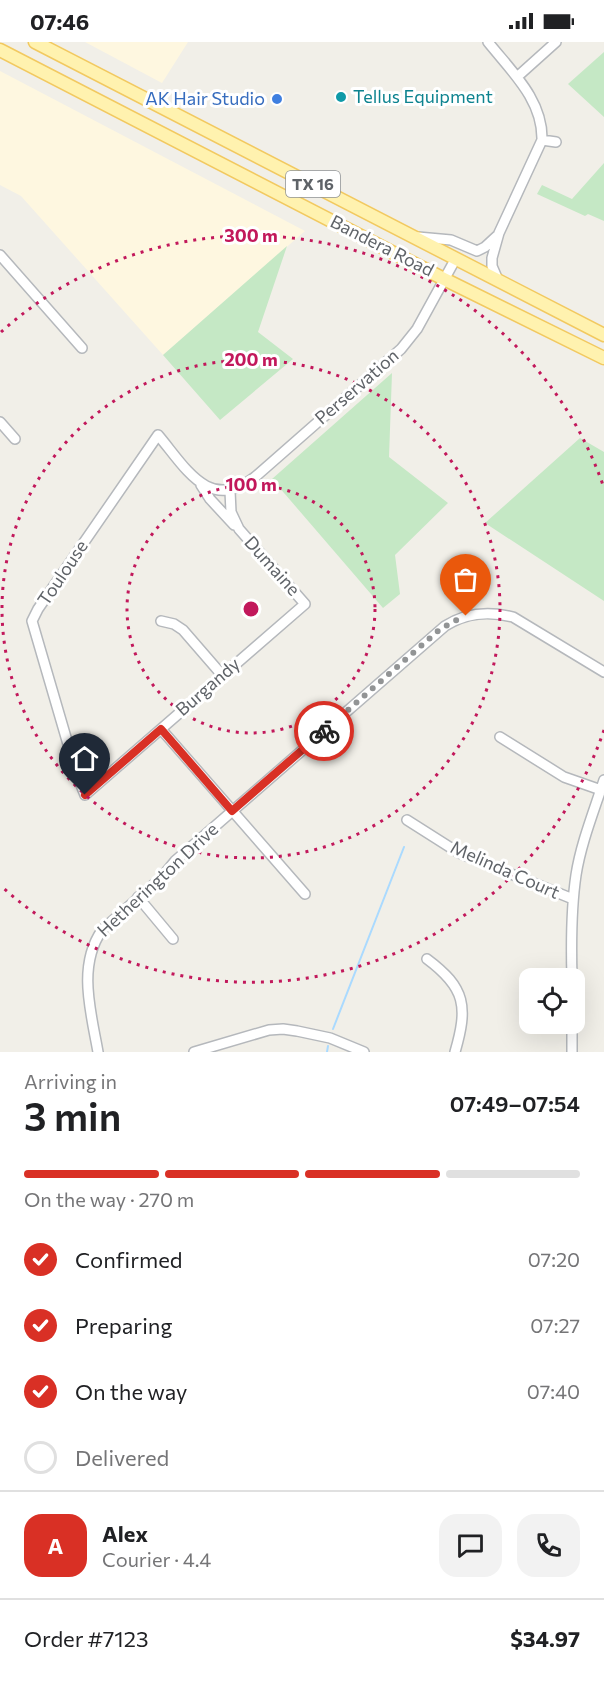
<!DOCTYPE html>
<html lang="en">
<head>
<meta charset="utf-8">
<style>
	body { margin:0; font-family:Commissioner,sans-serif; background:#f2f2f2; color:#202124; height:100vh; display:flex; flex-direction:column; font-size:22px; white-space:nowrap }
	* { box-sizing:border-box; margin:0 }
	p { font-size:20px; color:#757577 }
	.icon { flex:none; width:33px; height:33px; fill:none; stroke:currentColor; stroke-width:2; stroke-linecap:round; stroke-linejoin:round }
	.map { position:relative; height:1010px; overflow:hidden }
	.drawer { display:flex; flex-direction:column; background:#fff; flex:1 }
	.drawer>* { flex:none }
	.fabs { position:absolute; left:519px; top:926px; display:grid; gap:12px }
	.fabs a { display:grid; place-items:center; width:66px; height:66px; border-radius:12px; background:#fff; box-shadow:0 6px 24px #0002; font-size:30px }
	.pin { position:absolute; display:grid; place-items:center; width:51px; height:51px; color:#fff; margin:-62px -26px; border-radius:50% 50% 50% 0; rotate:-45deg; box-shadow:0 0 6px #0007 }
	.pin .icon { rotate:45deg }
	.courier { position:absolute; display:grid; place-items:center; width:60px; height:60px; margin:-30px; border:4px solid #d93025; border-radius:50%; background:#fff; color:#222; box-shadow:0 2px 8px #0007 }
	.head em { font-style:normal; font-weight:600 }
	.head div { display:flex; flex-direction:column-reverse }
	.head { display:flex; align-items:center; justify-content:space-between; height:102px; padding:0 24px }
	h1 { font-size:39px; font-weight:600; line-height:45px }
	.bar { display:grid; grid-template-columns:repeat(4,1fr); gap:9px 6px; align-content:center; height:72px; padding:0 24px }
	.bar i { height:8px; border-radius:4px; background:#e0e0e0 }
	.bar .active { background:#d93025 }
	.bar p { grid-column:span 4 }
	.line { display:flex; align-items:center; gap:15px; padding:0 24px; border-top:2px solid #e0e0e0 }
	.line div { flex:1 }
	.round { display:grid; place-items:center; flex:none; width:63px; height:63px; border-radius:18px; background:#f2f2f2 }
	ol { padding:0 24px; list-style:none }
	li { display:flex; align-items:center; gap:18px; height:66px }
	li p { margin-inline-start:auto }
	li .icon { padding:6px; border-radius:50%; background:#d93025; color:#fff; stroke-width:4 }
	li:last-child { color:#757577 }
	li i { width:33px; height:33px; border:3px solid #e0e0e0; border-radius:50% }
	.status { display:flex; justify-content:space-between; align-items:center; height:42px; padding:0 30px; background:#fff; direction:ltr }
	.status svg { height:16px; fill:currentColor }
	.map>svg:first-child { display:block }
	.commercial { fill:#fef7e0 }
	.green { fill:#c5e8c5 }
	.lines { fill:none; stroke-linecap:round; stroke-linejoin:round }
	.stream { stroke:#aadaff; stroke-width:2 }
	.minor-casing { stroke:#b5b8bc; stroke-width:12 }
	.major-casing { stroke:#f2c960; stroke-width:15 }
	.minor { stroke:#fff; stroke-width:9 }
	.major { stroke:#fff2af; stroke-width:12 }
	.done { stroke:#929495; stroke-width:6; stroke-dasharray:0 10.8 }
	.route { stroke:#d93025; stroke-width:8 }
	.ring { fill:none; stroke:#c2185b; stroke-width:3; stroke-dasharray:3 6 }
	.culture-dot { fill:#0f9aa8; stroke:#fff; stroke-width:2 }
	.shop-dot { fill:#3f7fe0; stroke:#fff; stroke-width:2 }
	.labels { text-anchor:middle; stroke-width:6; stroke-linejoin:round; paint-order:stroke }
	.shield { fill:#fff; stroke:#8f9295; stroke-width:1.5 }
	.shield-label { font-size:16px; font-weight:bold; fill:#5f6368 }
	.culture-label { font-size:18px; fill:#0d838f; stroke:#fff; text-anchor:start }
	.shop-label { font-size:18px; fill:#366cbe; stroke:#fff; text-anchor:end }
	.street-label { font-size:18px; fill:#5f6368; stroke:#fff }
	.centre { fill:#c2185b; stroke:#fff; stroke-width:3 }
	.ring-label { font-size:18px; text-anchor:middle; font-weight:bold; fill:#c2185b; stroke:#fff; stroke-width:6; stroke-linejoin:round; paint-order:stroke }
</style>
</head>
<body>
<div class="status"><b>07:46</b><svg viewBox="0 0 49 12"><path d="M0 12V9h3v3zM5 12V6h3v6zM10 12V3h3v9zM15 12V0h3v12zM26 1h20v11H26zM47 4h2v5h-2z"/></svg></div>
<div class="map">
<svg width="604" height="1010" viewBox="0 0 604 1010">
	<rect width="100%" height="100%" fill="#f1efe8"/>
	<!-- commercial -->
	<path class="commercial" d="M85,0H188L162,41Z
		M0,29L305,189L163,313L21,154L0,143Z"/>
	<!-- green -->
	<path class="green" d="M604,10V75L568,42Z
		M604,121V179L588,172L585,174L537,152L542,143L572,157Z
		M287,204L258,290L293,317L220,378L163,313Z
		M392,331L389,415L448,461L395,513L400,552L383,566L272,437Z
		M580,396L604,410V559L485,481Z"/>
	<g class="lines">
		<!-- stream -->
		<path class="stream" d="M333,987L404,805
			M327,1010L328,1004"/>
		<!-- minor casing -->
		<g class="minor-casing">
			<path id="minor" d="M488,0C512,30 543,58 542,98L499,191L492,216V224L498,238
				M517,35L556,0
				M542,98L556,100
				M418,195L451,198L477,209L485,205L498,193
				M0,213L82,306
				M0,380L15,397
				M201,443L210,457L234,483
				M230,449L231,470L239,487L305,562L85,753L77,733L32,579L38,567L158,393C186,426 209,471 255,435L401,307L417,287L456,216
				M161,579L174,582L183,588L222,633
				M161,687L305,852
				M500,695L564,735L601,748
				M407,778L459,811L573,857
				M138,855L173,897
				M427,917C466,946 468,965 455,1010
				M572,936C571,901 571,867 576,833C581,801 594,769 604,738
				M98,1010C91,970 77,924 102,888L161,836L175,819L445,584C467,570 489,569 513,575L604,630
				M194,1010L269,988L283,987L297,989L330,996L364,1010
				M572,1010V981"/>
		</g>
		<!-- major casing -->
		<g class="major-casing">
			<path id="major" d="M35,0L604,293
				M0,8L444,237L604,316"/>
		</g>
		<!-- minor -->
		<use href="#minor" class="minor"/>
		<!-- major -->
		<use href="#major" class="major"/>
	</g>
	<g class="lines">
		<!-- done -->
		<path class="done" d="M324,689L438,589L452,580L466,574"/>
		<!-- route -->
		<path class="route" d="M85,753L161,687L232,769L324,689"/>
	</g>
	<!-- distance rings -->
	<g class="ring">
		<circle cx="251" cy="567" r="124"/>
		<circle cx="251" cy="567" r="249"/>
		<path d="M604 688A373 373 0 0 1 1 844M1 290A373 373 0 0 1 604 446"/>
	</g>
	<!-- markers -->
	<circle class="culture-dot" cx="341" cy="55" r="6"/>
	<circle class="shop-dot" cx="277" cy="57" r="6"/>
	<g class="labels">
		<!-- shield labels -->
		<rect class="shield" x="286" y="129" width="54" height="26" rx="4.5"/>
		<g class="shield-label">
			<text x="313" y="148">TX 16</text>
		</g>
		<!-- culture labels -->
		<g class="culture-label">
			<text x="353" y="61">Tellus Equipment</text>
		</g>
		<!-- shop labels -->
		<g class="shop-label">
			<text x="265" y="63">AK Hair Studio</text>
		</g>
		<!-- street labels -->
		<g class="street-label">
			<text transform="translate(382 204) rotate(27)" y="6">Bandera Road</text>
			<text transform="translate(357 345) rotate(-41)" y="6">Perservation</text>
			<text transform="translate(272 524) rotate(48)" y="6">Dumaine</text>
			<text transform="translate(63 531) rotate(-56)" y="6">Toulouse</text>
			<text transform="translate(208 645) rotate(-41)" y="6">Burgandy</text>
			<text transform="translate(505 828) rotate(24)" y="6">Melinda Court</text>
			<text transform="translate(158 838) rotate(-43)" y="6">Hetherington Drive</text>
		</g>
	</g>
	<circle cx="251" cy="567" r="9" class="centre"/>
	<g class="ring-label">
		<text x="251" y="200">300 m</text>
		<text x="251" y="324">200 m</text>
		<text x="251" y="449">100 m</text>
	</g>
</svg>
<div class="fabs">
<a><svg class="icon" aria-label="locate" viewBox="0 0 24 24"><circle cx="12" cy="12" r="6"/><path d="M12 2v4M12 18v4M2 12h4M18 12h4"/></svg></a>
</div>
<div class="pin" style="left:466px;top:574px;background:#ea580c"><svg class="icon" aria-label="bag" viewBox="0 0 24 24"><path d="M5 8h14l-1 12H6zM9 8a3 3 0 0 1 6 0"/></svg></div>
<div class="pin" style="left:85px;top:753px;background:#1f2937"><svg class="icon" aria-label="home" viewBox="0 0 24 24"><path d="M3 11l9-7 9 7M6 9v11h12V9"/></svg></div>
<div class="courier" style="left:324px;top:689px"><svg class="icon" aria-label="bike" viewBox="0 0 24 24"><circle cx="6" cy="16" r="4"/><circle cx="18" cy="16" r="4"/><path d="M6 16l4-8h5l3 8M10 8l3 8H6M13 5h3"/></svg></div>
</div>
<section class="drawer">
<div class="head"><div><h1>3 min</h1><p>Arriving in</p></div><em>07:49–07:54</em></div>
<div class="bar"><i class="active"></i><i class="active"></i><i class="active"></i><i></i><p>On the way · 270 m</p></div>
<ol>
<li><svg class="icon" aria-label="check" viewBox="0 0 24 24"><path d="M5 12l5 5 9-10"/></svg>Confirmed<p>07:20</p></li>
<li><svg class="icon" aria-label="check" viewBox="0 0 24 24"><path d="M5 12l5 5 9-10"/></svg>Preparing<p>07:27</p></li>
<li><svg class="icon" aria-label="check" viewBox="0 0 24 24"><path d="M5 12l5 5 9-10"/></svg>On the way<p>07:40</p></li>
<li><i></i>Delivered</li>
</ol>
<div class="line" style="height:108px"><b class="round" style="background:#d93025;color:#fff">A</b><div><b>Alex</b><p>Courier · 4.4</p></div><a class="round"><svg class="icon" aria-label="chat" viewBox="0 0 24 24"><path d="M4 5h16v11H9l-5 4z"/></svg></a><a class="round"><svg class="icon" aria-label="phone" viewBox="0 0 24 24"><path d="M5 4h4l2 5-3 2q2 4 5 5l2-3 5 2v4C11 20 4 13 5 4z"/></svg></a></div>
<div class="line" style="height:78px"><div>Order #7123</div><b>$34.97</b></div>
</section>
</body>
</html>
